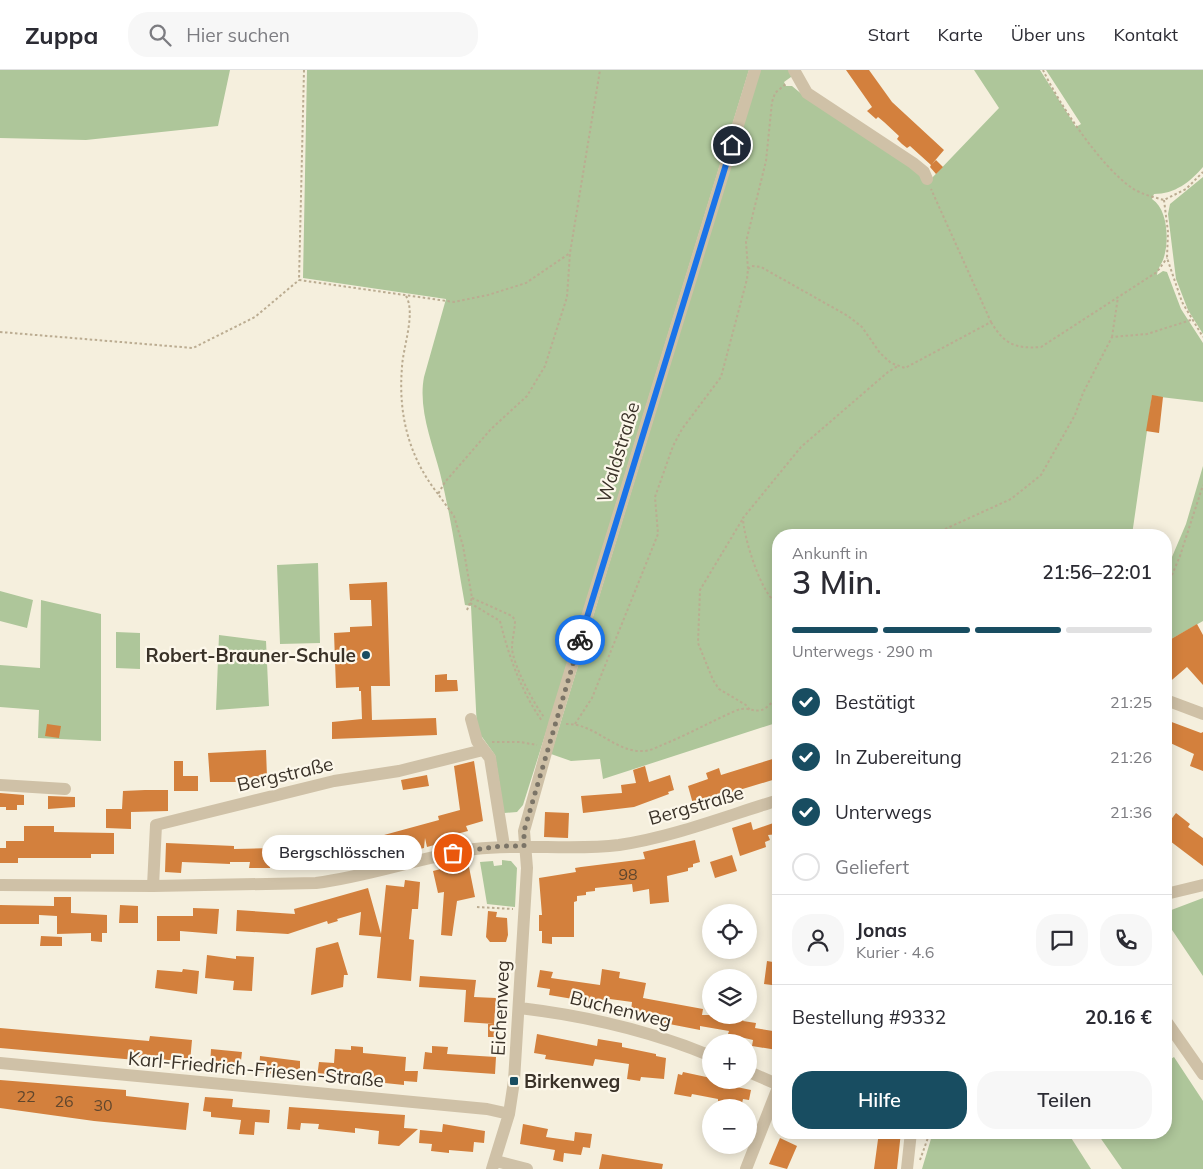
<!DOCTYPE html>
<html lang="de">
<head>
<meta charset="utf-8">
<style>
	body { margin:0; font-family:Mulish,sans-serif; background:#f7f7f7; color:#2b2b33; height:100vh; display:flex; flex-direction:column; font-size:19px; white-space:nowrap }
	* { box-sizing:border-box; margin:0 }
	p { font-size:16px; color:#7c7c81 }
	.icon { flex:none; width:28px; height:28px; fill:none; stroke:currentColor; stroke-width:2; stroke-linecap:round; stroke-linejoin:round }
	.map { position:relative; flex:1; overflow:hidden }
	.side { position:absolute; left:772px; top:459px; width:400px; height:610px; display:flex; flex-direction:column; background:#fff; border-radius:20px; box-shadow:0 2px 12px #0003 }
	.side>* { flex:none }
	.tools { position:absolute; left:702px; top:834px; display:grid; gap:10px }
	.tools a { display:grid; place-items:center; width:55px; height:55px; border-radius:50%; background:#fff; box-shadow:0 2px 12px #0003; font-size:25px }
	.pin { position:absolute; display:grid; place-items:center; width:42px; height:42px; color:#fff; margin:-21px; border:2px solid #fff; border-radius:50%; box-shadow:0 1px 5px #0007 }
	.courier { position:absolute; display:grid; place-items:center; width:50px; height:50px; margin:-25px; border:4px solid #1a73e8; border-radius:50%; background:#fff; color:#222; box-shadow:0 1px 6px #0007 }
	.bubble { position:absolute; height:35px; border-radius:18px; background:#fff; box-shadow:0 2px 12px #0003; font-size:16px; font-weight:600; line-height:35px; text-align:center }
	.overview em { font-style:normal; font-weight:600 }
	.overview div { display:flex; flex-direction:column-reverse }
	.overview { display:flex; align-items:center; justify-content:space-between; height:85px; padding:0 20px }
	h1 { font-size:32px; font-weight:600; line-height:38px }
	.bar { display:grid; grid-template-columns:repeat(4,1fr); gap:8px 5px; align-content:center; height:60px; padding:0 20px }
	.bar i { height:6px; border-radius:4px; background:#e1e1e2 }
	.bar .selected { background:#184d61 }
	.bar p { grid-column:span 4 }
	.line { display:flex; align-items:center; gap:12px; padding:0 20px; border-top:1px solid #e1e1e2 }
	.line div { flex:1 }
	.round { display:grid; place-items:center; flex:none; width:52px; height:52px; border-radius:20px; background:#f7f7f7 }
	ol { padding:0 20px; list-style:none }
	li { display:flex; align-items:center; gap:15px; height:55px }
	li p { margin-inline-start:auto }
	li .icon { padding:5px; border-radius:50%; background:#184d61; color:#fff; stroke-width:4 }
	li:last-child { color:#7c7c81 }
	li i { width:28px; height:28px; border:2px solid #e1e1e2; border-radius:50% }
	.button { display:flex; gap:10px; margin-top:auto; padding:10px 20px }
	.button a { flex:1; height:58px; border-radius:20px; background:#184d61; color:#fff; font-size:20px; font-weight:600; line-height:58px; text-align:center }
	.button a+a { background:#f7f7f7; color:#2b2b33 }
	header { display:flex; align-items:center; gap:30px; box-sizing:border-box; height:70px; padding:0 25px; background:#fff; border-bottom:1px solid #e1e1e2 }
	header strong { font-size:24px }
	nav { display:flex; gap:28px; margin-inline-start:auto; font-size:18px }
	.search { width:350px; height:45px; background:#f7f7f7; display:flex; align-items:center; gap:12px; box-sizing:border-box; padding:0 18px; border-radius:20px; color:#7c7c81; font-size:19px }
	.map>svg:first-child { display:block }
	.green { fill:#aec69a }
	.building { fill:#d3803d }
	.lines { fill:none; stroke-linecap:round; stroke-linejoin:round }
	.path { stroke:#bbac91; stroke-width:2; stroke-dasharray:2.5 2.5; stroke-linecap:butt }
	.minor { stroke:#cfc1a7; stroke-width:12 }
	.done { stroke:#7b7467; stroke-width:5; stroke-dasharray:0 9 }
	.route { stroke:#1a73e8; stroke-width:6 }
	.poi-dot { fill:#184d61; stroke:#fcf7ea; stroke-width:2 }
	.labels { text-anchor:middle; stroke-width:4.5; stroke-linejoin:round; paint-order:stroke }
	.number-label { font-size:16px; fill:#60462d }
	.street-label { font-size:19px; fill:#3a3228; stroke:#fcf7ea }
	.poi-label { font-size:19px; font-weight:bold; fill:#3a3228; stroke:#fcf7ea; text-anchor:end }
</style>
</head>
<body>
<header>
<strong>Zuppa</strong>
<div class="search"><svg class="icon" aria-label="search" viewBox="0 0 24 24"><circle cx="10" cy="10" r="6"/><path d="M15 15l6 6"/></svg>Hier suchen</div>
<nav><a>Start</a><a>Karte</a><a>Über uns</a><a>Kontakt</a></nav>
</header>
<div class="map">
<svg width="1203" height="1099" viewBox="0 0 1203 1099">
	<rect width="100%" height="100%" fill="#f5efdd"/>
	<!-- green -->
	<path class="green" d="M0,0H230L218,56L86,70L0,68Z
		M307,0H749L547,659L523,735L517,742L504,743L495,685L477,660L471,536L465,535C457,491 451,446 440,403C432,372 418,339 424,307L446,229L303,208Z
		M760,0H791V7L784,12L786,16H792L804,26L930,110L999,38L974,0H1040L1076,57L1081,54L1046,0H1203V97C1190,112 1175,124 1154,124L1152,129C1168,139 1169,171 1164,187C1162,194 1158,197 1157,205L1163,201L1167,202L1181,239L1203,273V332L1152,326L1132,465H779V652L603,709L600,689L571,691L551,684Z
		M1203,107V264L1188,240L1176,209L1168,144L1170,134Z
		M1203,396V551L1166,572V501L1186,454Z
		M318,493L320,573L280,574L277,495Z
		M0,521L33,530L27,558L0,551Z
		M41,530L101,544V671L38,668L39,640L0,637V595L40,598Z
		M116,562L140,563V599L116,598Z
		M219,565L266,571L269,636L216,640Z
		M502,790L511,791L517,798L515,837L487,834L480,792L493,791L494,796L502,795Z
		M1203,828V906L1166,851V842Z
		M1174,987L1203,1031V1099H1122L1097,1063L1166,1062V992Z
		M933,1062L1068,1063L1091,1099H922Z"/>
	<!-- building -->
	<path class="building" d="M846,0H869L892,32L944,80L932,94L936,90L943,97L936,104L930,97L931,95L910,76L907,78L902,74L897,69L899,66L884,52L878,47L876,49L867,41L872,37Z
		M1152,325L1163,327L1159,363L1146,361Z
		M387,512L390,616H371L372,650L436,648L437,665L332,669V652L362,649L361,621H359V617L336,618L334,563L350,562V557L372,556L371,530H350L349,514Z
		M1197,554L1203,565V615L1187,597L1166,615V572Z
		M447,604V610H457L458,621L435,622V605Z
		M1169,651L1201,663L1203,662V701L1190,696L1194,684L1166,671V659Z
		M47,654L61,656L59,668L45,666Z
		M266,680L267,707L239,708V712H210L208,683Z
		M779,687V708L693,734L688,716L708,709L706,703L719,698L721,705Z
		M174,691H183V706H198V721H174Z
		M474,691L483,751L466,756L468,761L441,768L438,774L427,777L425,768L424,778L416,780L415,775L356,792L322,797H289V792H270V798H249L250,792H230V794L182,792L181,803L165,802L166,773L234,776V779L314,777V780L351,774L439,750L438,746L460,740L454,696Z
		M645,696L649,712L670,705L674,720L668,722L669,724L634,737L583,743L581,726L622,723L621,715L636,713L633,700Z
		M427,705L429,716L403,720L401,710Z
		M145,720H168V741L131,742V759L106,758V739H122L123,721Z
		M0,723L24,725V735H17V740H6V737H0Z
		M48,726L75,727V737L48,739Z
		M545,742L569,743L568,768L544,767Z
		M1176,743L1190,754L1188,757L1203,768V796L1166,768V756Z
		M779,751V764L768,765L770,770L765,772L766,777L740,786L732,758L751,752L753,760Z
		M24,756H54V762L114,763V784H91V788H18V793H0V778H6V771H24Z
		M695,770L700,792L693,794V797L688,798V801L667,806L669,832L650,834L649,819L633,822L632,814L595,818V821L586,822V825L577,826V831L574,832V867H552V874L542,873V861H539V845H542L539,808L576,802L575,798L581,797L645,789L643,782Z
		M732,785L737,801L715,808L710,792Z
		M468,792L475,827L457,831L452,866L441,865L444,822L438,823L433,801Z
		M405,810L420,812L418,839H412L409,869L414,870L411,911L377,908L381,867L359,865L361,842L337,849L338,851L328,854L327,851L288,864L236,861L237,840L295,844L294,839L368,818L381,864L386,815L404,817Z
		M54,827H71V843L107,845V863H102V872L91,871V863L57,864V846L39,845V854H0V835L54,836Z
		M120,835L138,836V853H119Z
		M193,838L219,839L217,864L180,861V871H157V846H193Z
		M488,841L497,842L496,847L507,848L508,865L506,872H490L486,867Z
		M41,866L62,867V876H40Z
		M338,872L348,905H344L343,917L311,925L316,878Z
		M207,885L236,889V886L254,887L252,921L233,920L234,911L205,908Z
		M767,891L779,893V916L764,914Z
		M183,899L199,901L197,924L155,918L157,900L182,902Z
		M602,899L620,902L619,908L646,913L643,928L703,939L702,945H732L744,948L743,951L756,953L755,958L779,962L777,980L752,976L753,970L728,964L729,961L700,956V960L664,953L666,945L631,941L632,932L610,929L591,932L549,925L550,919L537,917L540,900L553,902L551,908L600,915Z
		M420,906L476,910L474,927L496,928L494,954L464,952L466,920L419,917Z
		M488,954H498V967H488Z
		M0,958L149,971L150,966L192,970L190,992L136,987V990L0,978Z
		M537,964L597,976L598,969L622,973V977L656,984V986L666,988L664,1009L641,1007L640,1011L627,1009L629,994L595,989L593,996L545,989L546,985L534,983Z
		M351,976L363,977V983L406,987L405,1001H418L417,1012L404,1011V1015L375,1012L376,1008L317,1007L319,992L334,993L335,979L351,980Z
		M432,976L448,977L447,984L496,987L495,1004L423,999L425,982L432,983Z
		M211,979L242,982L240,999L210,997Z
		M260,986L300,991V1000L275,998L273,1004L259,1002Z
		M683,1002L711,1008V1010H721V1012L733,1014L732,1016L751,1020L749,1030L743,1029L741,1038H739L718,1031V1029L692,1024L691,1027L674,1024L678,1004L682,1005Z
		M0,1010L126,1020V1026L189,1033L186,1060L94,1051L0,1038Z
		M205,1027L233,1029L232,1037L270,1040L269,1053L255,1052L254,1065L239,1064L241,1050L211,1047V1042L203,1041Z
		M289,1037L405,1045L404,1058L418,1059L399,1076L378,1074L379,1061L355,1058V1063L318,1059L319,1054L301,1053L300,1060L287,1059Z
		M443,1054L485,1061L484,1073L474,1072L473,1082L449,1080V1083L431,1081L432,1074L419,1073L420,1060L442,1062Z
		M523,1054L548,1059L546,1067L574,1071L575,1062L592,1064L590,1078L583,1077L581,1085L564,1083L563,1092L553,1090L555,1080L520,1074Z
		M879,1062H901L897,1099H874Z
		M780,1068L797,1076L787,1099L769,1094Z
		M602,1084L663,1094L662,1099H599Z"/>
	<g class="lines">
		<!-- path -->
		<path class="path" d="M304,0L299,210L454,232L488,225L526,213L570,183
			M1043,0C1059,34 1101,97 1132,118C1141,124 1153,127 1164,130L1186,119L1203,102
			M1164,130L1168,162L1167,188L1182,232L1203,267
			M748,199L752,196L761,197L848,246L862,257L880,283L891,293L905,298L991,252L931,119
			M406,226C416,243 403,277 402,297C398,345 409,387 438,424
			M991,252C1004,274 1015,279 1041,277L1157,202L1167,188
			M0,262L193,278L255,247L299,210
			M1112,267L1118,227
			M742,450L700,520L698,573L713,610L719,619L746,635L750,640
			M937,465L943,460L1011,429L1041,405L1075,345L1083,323L1112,267L1147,264L1191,250
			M1166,519L1180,486L1203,415
			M472,528L512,546L515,550C515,560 512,569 512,578C513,595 534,634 544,647
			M470,533L500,551C509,587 521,621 542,651
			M779,534C762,529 743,465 743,448L801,377L888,302L898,296
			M467,540L472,528L463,476L454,446L438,424L445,412L491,359L527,326L545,296L567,227L570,183L600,0
			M566,654C595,653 615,683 644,681C650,681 657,677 662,675C687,665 710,652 735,641C753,632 759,655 779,622
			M575,654L592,628L658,464L655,427L673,376L682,359L721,307L747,209L748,199L746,172L766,91L772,32L775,23L787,13
			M492,672H520L537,675
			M289,710L291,704
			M477,837L513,839
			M920,1090L930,1062"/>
		<!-- minor -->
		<path class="minor" d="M794,0L807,23L913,93L924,102L927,109
			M1166,630L1203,644
			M471,649L477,671L490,688L504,776
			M0,715L65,719
			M0,815L153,816L316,813C370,806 421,787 475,779C523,773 571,781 619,775C673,767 726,746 779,730
			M153,816L156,755L334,711L399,701L483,680
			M1166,824L1203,815
			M520,938C586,946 649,960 711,986
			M1166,951L1203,1004
			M0,993L487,1039L509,1044
			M749,1002L779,1015
			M496,1091L527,1099
			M492,1099L509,1044L514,1011L527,798L524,761L554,654L755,0
			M746,1099L779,1015
			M907,1099L911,1062"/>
	</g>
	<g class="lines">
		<!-- done -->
		<path class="done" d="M453,783L501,776H524V761L580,570"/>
		<!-- route -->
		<path class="route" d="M580,570L732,75"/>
	</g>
	<!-- markers -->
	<g class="poi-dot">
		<circle cx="366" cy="585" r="5"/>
		<rect x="509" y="1006" width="10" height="10" rx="2.5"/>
	</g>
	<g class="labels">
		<!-- number labels -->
		<g class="number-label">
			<text x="628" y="810">98</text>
			<text x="26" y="1032">22</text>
			<text x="64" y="1037">26</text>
			<text x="103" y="1041">30</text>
		</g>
		<!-- street labels -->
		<g class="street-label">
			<text transform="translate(618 382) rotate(-73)" y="7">Waldstraße</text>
			<text transform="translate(285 704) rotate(-13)" y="7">Bergstraße</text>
			<text transform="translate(696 735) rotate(-16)" y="7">Bergstraße</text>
			<text transform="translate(500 938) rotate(-87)" y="7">Eichenweg</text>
			<text transform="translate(621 939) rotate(14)" y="7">Buchenweg</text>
			<text transform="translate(256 999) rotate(5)" y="7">Karl-Friedrich-Friesen-Straße</text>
		</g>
		<!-- poi labels -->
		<g class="poi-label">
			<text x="356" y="592">Robert-Brauner-Schule</text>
			<text x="524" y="1018" text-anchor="start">Birkenweg</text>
		</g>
	</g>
</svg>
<div class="tools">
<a><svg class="icon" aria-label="locate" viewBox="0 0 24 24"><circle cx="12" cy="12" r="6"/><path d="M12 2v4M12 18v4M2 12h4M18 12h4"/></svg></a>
<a><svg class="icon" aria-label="layers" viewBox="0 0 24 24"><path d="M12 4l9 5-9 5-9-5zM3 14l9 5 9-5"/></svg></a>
<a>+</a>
<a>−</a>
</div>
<div class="pin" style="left:453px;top:783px;background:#ea580c"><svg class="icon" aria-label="bag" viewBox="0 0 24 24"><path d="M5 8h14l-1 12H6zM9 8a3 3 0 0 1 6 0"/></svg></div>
<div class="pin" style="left:732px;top:75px;background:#1f2937"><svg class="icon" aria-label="home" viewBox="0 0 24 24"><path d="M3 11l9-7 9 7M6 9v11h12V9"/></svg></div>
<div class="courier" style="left:580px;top:570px"><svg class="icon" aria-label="bike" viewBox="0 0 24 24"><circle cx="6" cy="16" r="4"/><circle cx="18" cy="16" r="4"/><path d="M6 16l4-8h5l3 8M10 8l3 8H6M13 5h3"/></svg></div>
<div class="bubble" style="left:262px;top:765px;width:160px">Bergschlösschen</div>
<section class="side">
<div class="overview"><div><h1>3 Min.</h1><p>Ankunft in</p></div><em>21:56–22:01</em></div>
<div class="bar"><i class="selected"></i><i class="selected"></i><i class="selected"></i><i></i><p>Unterwegs · 290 m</p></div>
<ol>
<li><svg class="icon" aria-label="check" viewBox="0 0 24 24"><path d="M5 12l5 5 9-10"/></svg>Bestätigt<p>21:25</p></li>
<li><svg class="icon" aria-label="check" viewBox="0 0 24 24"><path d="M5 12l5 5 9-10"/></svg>In Zubereitung<p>21:26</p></li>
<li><svg class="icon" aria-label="check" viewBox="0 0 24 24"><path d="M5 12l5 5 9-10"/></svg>Unterwegs<p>21:36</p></li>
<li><i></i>Geliefert</li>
</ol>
<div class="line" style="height:90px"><a class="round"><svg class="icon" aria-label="person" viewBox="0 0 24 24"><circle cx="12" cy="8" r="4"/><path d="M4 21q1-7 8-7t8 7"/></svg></a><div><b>Jonas</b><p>Kurier · 4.6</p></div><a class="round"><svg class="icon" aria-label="chat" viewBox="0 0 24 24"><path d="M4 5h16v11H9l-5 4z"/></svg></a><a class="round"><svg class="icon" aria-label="phone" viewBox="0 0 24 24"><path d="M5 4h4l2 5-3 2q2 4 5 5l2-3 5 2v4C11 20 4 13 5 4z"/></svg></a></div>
<div class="line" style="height:65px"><div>Bestellung #9332</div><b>20.16 €</b></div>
<div class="button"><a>Hilfe</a><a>Teilen</a></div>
</section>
</div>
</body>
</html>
